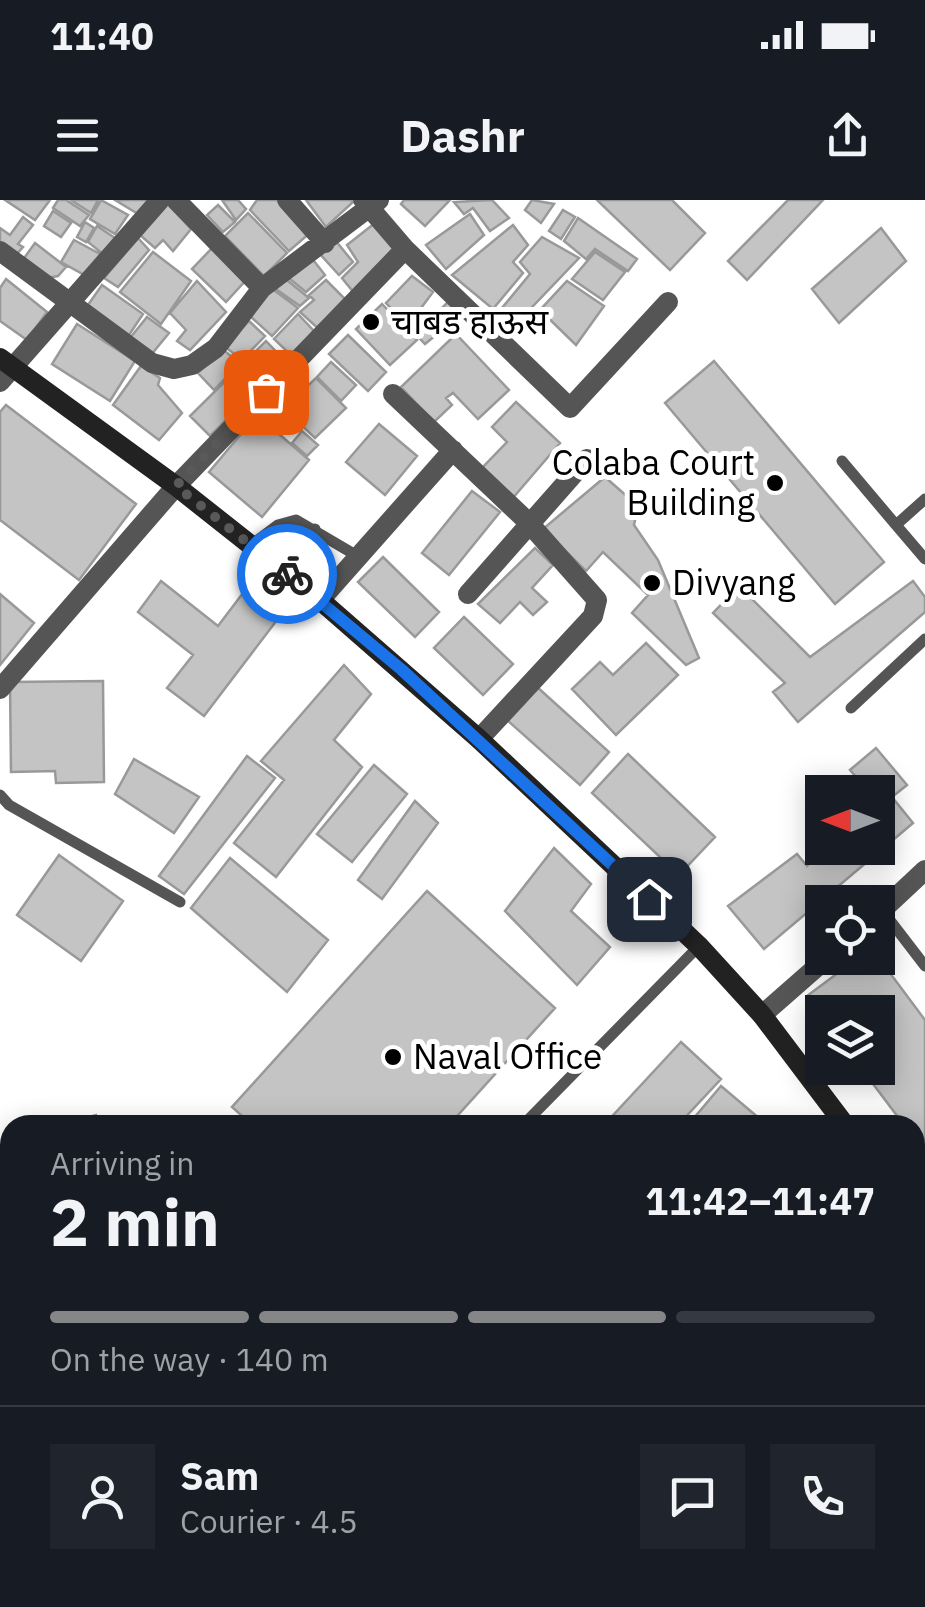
<!DOCTYPE html>
<html lang="en">
<head>
<meta charset="utf-8">
<style>
	body { margin:0; font-family:"IBM Plex Sans","Noto Sans Devanagari",sans-serif; background:#20242c; color:#f1f3f6; height:100vh; display:flex; flex-direction:column; font-size:38px; white-space:nowrap }
	* { box-sizing:border-box; margin:0 }
	p { font-size:32px; color:#9ea1a6 }
	.icon { flex:none; width:55px; height:55px; fill:none; stroke:currentColor; stroke-width:2; stroke-linecap:round; stroke-linejoin:round }
	.map { position:relative; flex:1; overflow:hidden }
	.sheet { position:absolute; left:0px; top:915px; width:925px; height:492px; display:flex; flex-direction:column; background:#171b24; border-radius:30px 30px 0 0; box-shadow:0 5px 25px #0003 }
	.sheet>* { flex:none }
	.needle { width:65px; rotate:270deg }
	.controls { position:absolute; left:805px; top:575px; display:grid; gap:20px }
	.controls a { display:grid; place-items:center; width:90px; height:90px; border-radius:0px; background:#171b24; box-shadow:0 5px 25px #0003; font-size:50px }
	.pin { position:absolute; display:grid; place-items:center; width:85px; height:85px; color:#fff; margin:-42px; border-radius:20px; box-shadow:0 5px 15px #0006 }
	.courier { position:absolute; display:grid; place-items:center; width:100px; height:100px; margin:-50px; border:8px solid #1a73e8; border-radius:50%; background:#fff; color:#222; box-shadow:0 2px 12px #0007 }
	.head em { font-style:normal; font-weight:800 }
	.head div { display:flex; flex-direction:column-reverse }
	.head { display:flex; align-items:center; justify-content:space-between; height:170px; padding:0 50px }
	h1 { font-size:65px; font-weight:800; line-height:75px }
	.bar { display:grid; grid-template-columns:repeat(4,1fr); gap:15px 10px; align-content:center; height:120px; padding:0 50px }
	.bar i { height:12px; border-radius:8px; background:#363941 }
	.bar .on { background:#858687 }
	.bar p { grid-column:span 4 }
	.line { display:flex; align-items:center; gap:25px; padding:0 50px; border-top:2px solid #363941 }
	.line div { flex:1 }
	.round { display:grid; place-items:center; flex:none; width:105px; height:105px; border-radius:0px; background:#20242c }
	.status { display:flex; justify-content:space-between; align-items:center; height:70px; padding:0 50px; background:#171b24; direction:ltr }
	.status svg { height:28px; fill:currentColor }
	header { display:flex; justify-content:space-between; align-items:center; height:130px; padding:0 50px; background:#171b24; font-size:45px; font-weight:800 }
	.map>svg:first-child { display:block }
	.building { fill:#c4c4c4; stroke:#999; stroke-width:2.5 }
	.lines { fill:none; stroke-linecap:round; stroke-linejoin:round }
	.service { stroke:#555; stroke-width:11 }
	.minor { stroke:#555; stroke-width:20 }
	.tertiary { stroke:#555; stroke-width:20 }
	.secondary { stroke:#222; stroke-width:20 }
	.done { stroke:#595959; stroke-width:10; stroke-dasharray:0 18 }
	.route { stroke:#1a73e8; stroke-width:12 }
	.poi-dot { fill:#000; stroke:#fff; stroke-width:4 }
	.labels { text-anchor:middle; stroke-width:10; stroke-linejoin:round; paint-order:stroke }
	.poi-label { font-size:35px; fill:#000; stroke:#fff; text-anchor:start }
</style>
</head>
<body>
<div class="status"><b>11:40</b><svg viewBox="0 0 49 12"><path d="M0 12V9h3v3zM5 12V6h3v6zM10 12V3h3v9zM15 12V0h3v12zM26 1h20v11H26zM47 4h2v5h-2z"/></svg></div>
<header><svg class="icon" aria-label="menu" viewBox="0 0 24 24"><path d="M4 6h16M4 12h16M4 18h16"/></svg>Dashr<svg class="icon" aria-label="share" viewBox="0 0 24 24"><path d="M12 15V3M7 8l5-5 5 5M5 13v7h14v-7"/></svg></header>
<div class="map">
<svg width="925" height="1407" viewBox="0 0 925 1407">
	<rect width="100%" height="100%" fill="#fff"/>
	<!-- building -->
	<path class="building" d="M5,0H50L35,20Z
		M58,0H66L89,15L80,26L53,8Z
		M71,0H98L91,13Z
		M101,0L128,15L115,34L90,19Z
		M115,0H150L138,14Z
		M222,0H238L246,9L236,20Z
		M257,0H278L311,32L289,51L250,10Z
		M306,0H351L353,2L326,27Z
		M404,0H450L425,26L401,4Z
		M492,0L509,18L490,31L473,8L464,14L454,2Z
		M532,0L554,4L541,23L525,10Z
		M597,0H672L705,33L670,70Z
		M788,0H823L747,80L728,61Z
		M166,2L191,29L173,51L163,40L155,48L139,34Z
		M218,5L235,22L223,32L207,15Z
		M563,10L575,17L561,39L549,31Z
		M53,11L71,23L61,37L44,26Z
		M248,13L287,53L264,76L225,36Z
		M470,14L484,35L446,69L426,45Z
		M23,17L33,25L18,44L23,47L15,56L0,46V28L10,35Z
		M578,18L637,59L628,71L595,49L586,59L564,41Z
		M85,22L94,28L86,42L77,37Z
		M375,23L397,49L355,94L342,78L358,62L347,45Z
		M513,25L528,45L513,62L523,73L493,109L452,75Z
		M97,26L115,38L103,54L88,42Z
		M881,28L906,61L839,123L812,89Z
		M542,37L579,58L512,128L497,114L530,74L520,62Z
		M138,38L149,50L118,87L104,78Z
		M74,40L100,54L88,77L61,62Z
		M335,40L353,62L339,75L319,53Z
		M35,43L66,67L58,76L47,78L22,61Z
		M214,46L247,79L226,102L192,69Z
		M153,52L191,81L161,124L120,92Z
		M595,52L625,72L603,100L572,79Z
		M310,56L325,75L306,92L285,75Z
		M412,76L433,92L421,108L432,118L448,102L458,117L425,144L386,103Z
		M283,77L309,98L300,106L273,87Z
		M6,79L47,112L27,140L0,121V88Z
		M326,80L348,102L322,132L300,112L314,100L309,95Z
		M197,81L226,112L190,150L177,141L186,130L170,113Z
		M567,81L604,106L576,145L540,110Z
		M102,85L143,114L129,135L88,105Z
		M271,88L298,108L272,136L250,116Z
		M382,104L417,140L390,165L356,129Z
		M298,114L314,131L293,157L274,139Z
		M147,117L169,133L151,155L130,138Z
		M249,121L265,136L242,160L224,146Z
		M77,124L135,161L110,201L52,164Z
		M456,134L509,190L478,219L453,193L446,198L452,205L434,222L401,187Z
		M348,135L386,172L368,191L329,154Z
		M266,141L285,161L210,236L190,216Z
		M222,149L240,163L214,190L198,173Z
		M714,161L884,362L835,404L665,203Z
		M331,162L356,185L341,201L317,177Z
		M141,166L160,178L158,185L182,213L159,240L113,205Z
		M316,178L346,208L315,238L293,217L305,201L299,194Z
		M281,184L300,202L282,222L264,206Z
		M516,202L560,243L512,299L481,269L507,242L492,227Z
		M6,205L136,304L79,380L0,320V212Z
		M257,215L309,260L262,317L209,272Z
		M379,224L417,256L385,295L346,262Z
		M302,231L318,245L307,256L292,243Z
		M605,277L638,306L634,325L658,360L699,458L686,465L632,413L648,395L603,352L586,371L543,329Z
		M472,291L500,312L449,375L422,353Z
		M535,348L553,365L532,388L547,402L533,415L520,402L500,423L478,404Z
		M383,357L439,412L415,437L358,382Z
		M161,381L218,426L243,393L277,420L204,516L167,488L193,455L138,412Z
		M913,381L925,397V412L798,522L773,492L785,483L713,413L739,386L810,457Z
		M0,394L34,423L0,465Z
		M464,417L513,464L483,495L434,448Z
		M646,443L678,475L616,535L572,489L600,462L613,475Z
		M344,465L371,494L334,540L362,567L276,677L234,643L284,580L261,561Z
		M103,481L104,582L56,583L55,571L11,572L10,482Z
		M536,486L609,552L580,585L507,520Z
		M876,548L907,585L892,597L913,623L764,749L728,706L797,654L807,666L826,648H878V592H869L850,570Z
		M628,554L715,637L679,675L592,593Z
		M247,556L275,578L184,694L159,676Z
		M134,559L199,597L174,633L115,594Z
		M374,565L407,594L352,662L317,634Z
		M415,601L438,623L382,699L358,680Z
		M554,648L591,684L571,711L610,747L577,785L505,711Z
		M59,655L123,701L81,761L17,715Z
		M230,658L328,740L287,792L191,708Z
		M427,691L555,808L449,925H252L232,907Z
		M878,757L925,820V953L915,939V925H904L861,868H878V812H822V817L807,796L858,758Z
		M681,842L721,879L678,925H604Z
		M721,886L766,924L765,925H688Z
		M96,915L99,925H59Z
		M0,960L10,966V1016L0,1009Z
		M925,1099V1162L915,1146V1106Z
		M0,1112L10,1118V1224L0,1237Z
		M915,1188L925,1202V1216L919,1221H915Z
		M915,1267L925,1272V1297L915,1306Z
		M10,1277V1306L0,1299Z
		M925,1302V1407H904L895,1398H915V1311Z
		M186,1398H256L249,1407H197Z
		M284,1398H316L330,1407H277Z
		M358,1398H479L491,1407H361L355,1402Z
		M605,1398H700L693,1407H616Z
		M737,1398H785L797,1407H730Z"/>
	<g class="lines">
		<!-- service -->
		<path class="service" d="M842,261L896,325
			M925,299L896,325L925,359
			M251,345L278,325L296,320L359,357
			M307,390L316,369L315,329
			M851,508L925,439
			M0,595L9,605L180,702
			M882,710L925,766
			M523,925L699,746"/>
		<!-- minor -->
		<path class="minor" d="M176,0L262,88
			M287,0L325,43
			M363,0L405,49L570,208L668,102
			M0,51L152,163L174,169L192,165L216,148L262,88L379,0
			M0,182L160,0
			M393,194L528,322L597,400L593,416L479,539
			M468,394L587,259
			M320,400L453,250
			M0,489L176,286L405,49
			M878,714L925,670
			M762,815L827,758
			M915,1243L925,1247
			M550,1407L557,1398"/>
		<!-- tertiary -->
		<path class="tertiary" d="M0,1073L10,1076"/>
		<!-- secondary -->
		<path class="secondary" d="M0,158L176,286L320,400L479,539L699,746L762,815L845,925
			M915,1018L925,1032
			M915,1062L925,1055
			M0,1357L10,1365
			M54,1398L67,1407
			M832,1398L846,1407
			M0,1399L11,1407"/>
	</g>
	<g class="lines">
		<!-- done -->
		<path class="done" d="M266,192L176,286L287,374"/>
		<!-- route -->
		<path class="route" d="M287,374L402,470L649,699"/>
	</g>
	<!-- markers -->
	<g class="poi-dot">
		<circle cx="371" cy="122" r="10"/>
		<circle cx="775" cy="283" r="10"/>
		<circle cx="652" cy="383" r="10"/>
		<circle cx="393" cy="857" r="10"/>
	</g>
	<g class="labels">
		<!-- poi labels -->
		<g class="poi-label">
			<text x="391" y="134">चाबड हाऊस</text>
			<text x="755" y="275" text-anchor="end">Colaba Court<tspan x="755" dy="40">Building</tspan></text>
			<text x="672" y="395">Divyang</text>
			<text x="413" y="869">Naval Office</text>
		</g>
	</g>
</svg>
<div class="controls">
<a><svg class="needle" viewBox="-14 -14 28 28"><path d="M0-13l5 13h-10z" fill="#e53935"/><path d="M0 13l5-13h-10z" fill="#9ea1a6"/></svg></a>
<a><svg class="icon" aria-label="locate" viewBox="0 0 24 24"><circle cx="12" cy="12" r="6"/><path d="M12 2v4M12 18v4M2 12h4M18 12h4"/></svg></a>
<a><svg class="icon" aria-label="layers" viewBox="0 0 24 24"><path d="M12 4l9 5-9 5-9-5zM3 14l9 5 9-5"/></svg></a>
</div>
<div class="pin" style="left:266px;top:192px;background:#ea580c"><svg class="icon" aria-label="bag" viewBox="0 0 24 24"><path d="M5 8h14l-1 12H6zM9 8a3 3 0 0 1 6 0"/></svg></div>
<div class="pin" style="left:649px;top:699px;background:#1f2937"><svg class="icon" aria-label="home" viewBox="0 0 24 24"><path d="M3 11l9-7 9 7M6 9v11h12V9"/></svg></div>
<div class="courier" style="left:287px;top:374px"><svg class="icon" aria-label="bike" viewBox="0 0 24 24"><circle cx="6" cy="16" r="4"/><circle cx="18" cy="16" r="4"/><path d="M6 16l4-8h5l3 8M10 8l3 8H6M13 5h3"/></svg></div>
<section class="sheet">
<div class="head"><div><h1>2 min</h1><p>Arriving in</p></div><em>11:42–11:47</em></div>
<div class="bar"><i class="on"></i><i class="on"></i><i class="on"></i><i></i><p>On the way · 140 m</p></div>
<div class="line" style="height:180px"><a class="round"><svg class="icon" aria-label="person" viewBox="0 0 24 24"><circle cx="12" cy="8" r="4"/><path d="M4 21q1-7 8-7t8 7"/></svg></a><div><b>Sam</b><p>Courier · 4.5</p></div><a class="round"><svg class="icon" aria-label="chat" viewBox="0 0 24 24"><path d="M4 5h16v11H9l-5 4z"/></svg></a><a class="round"><svg class="icon" aria-label="phone" viewBox="0 0 24 24"><path d="M5 4h4l2 5-3 2q2 4 5 5l2-3 5 2v4C11 20 4 13 5 4z"/></svg></a></div>
</section>
</div>
</body>
</html>
